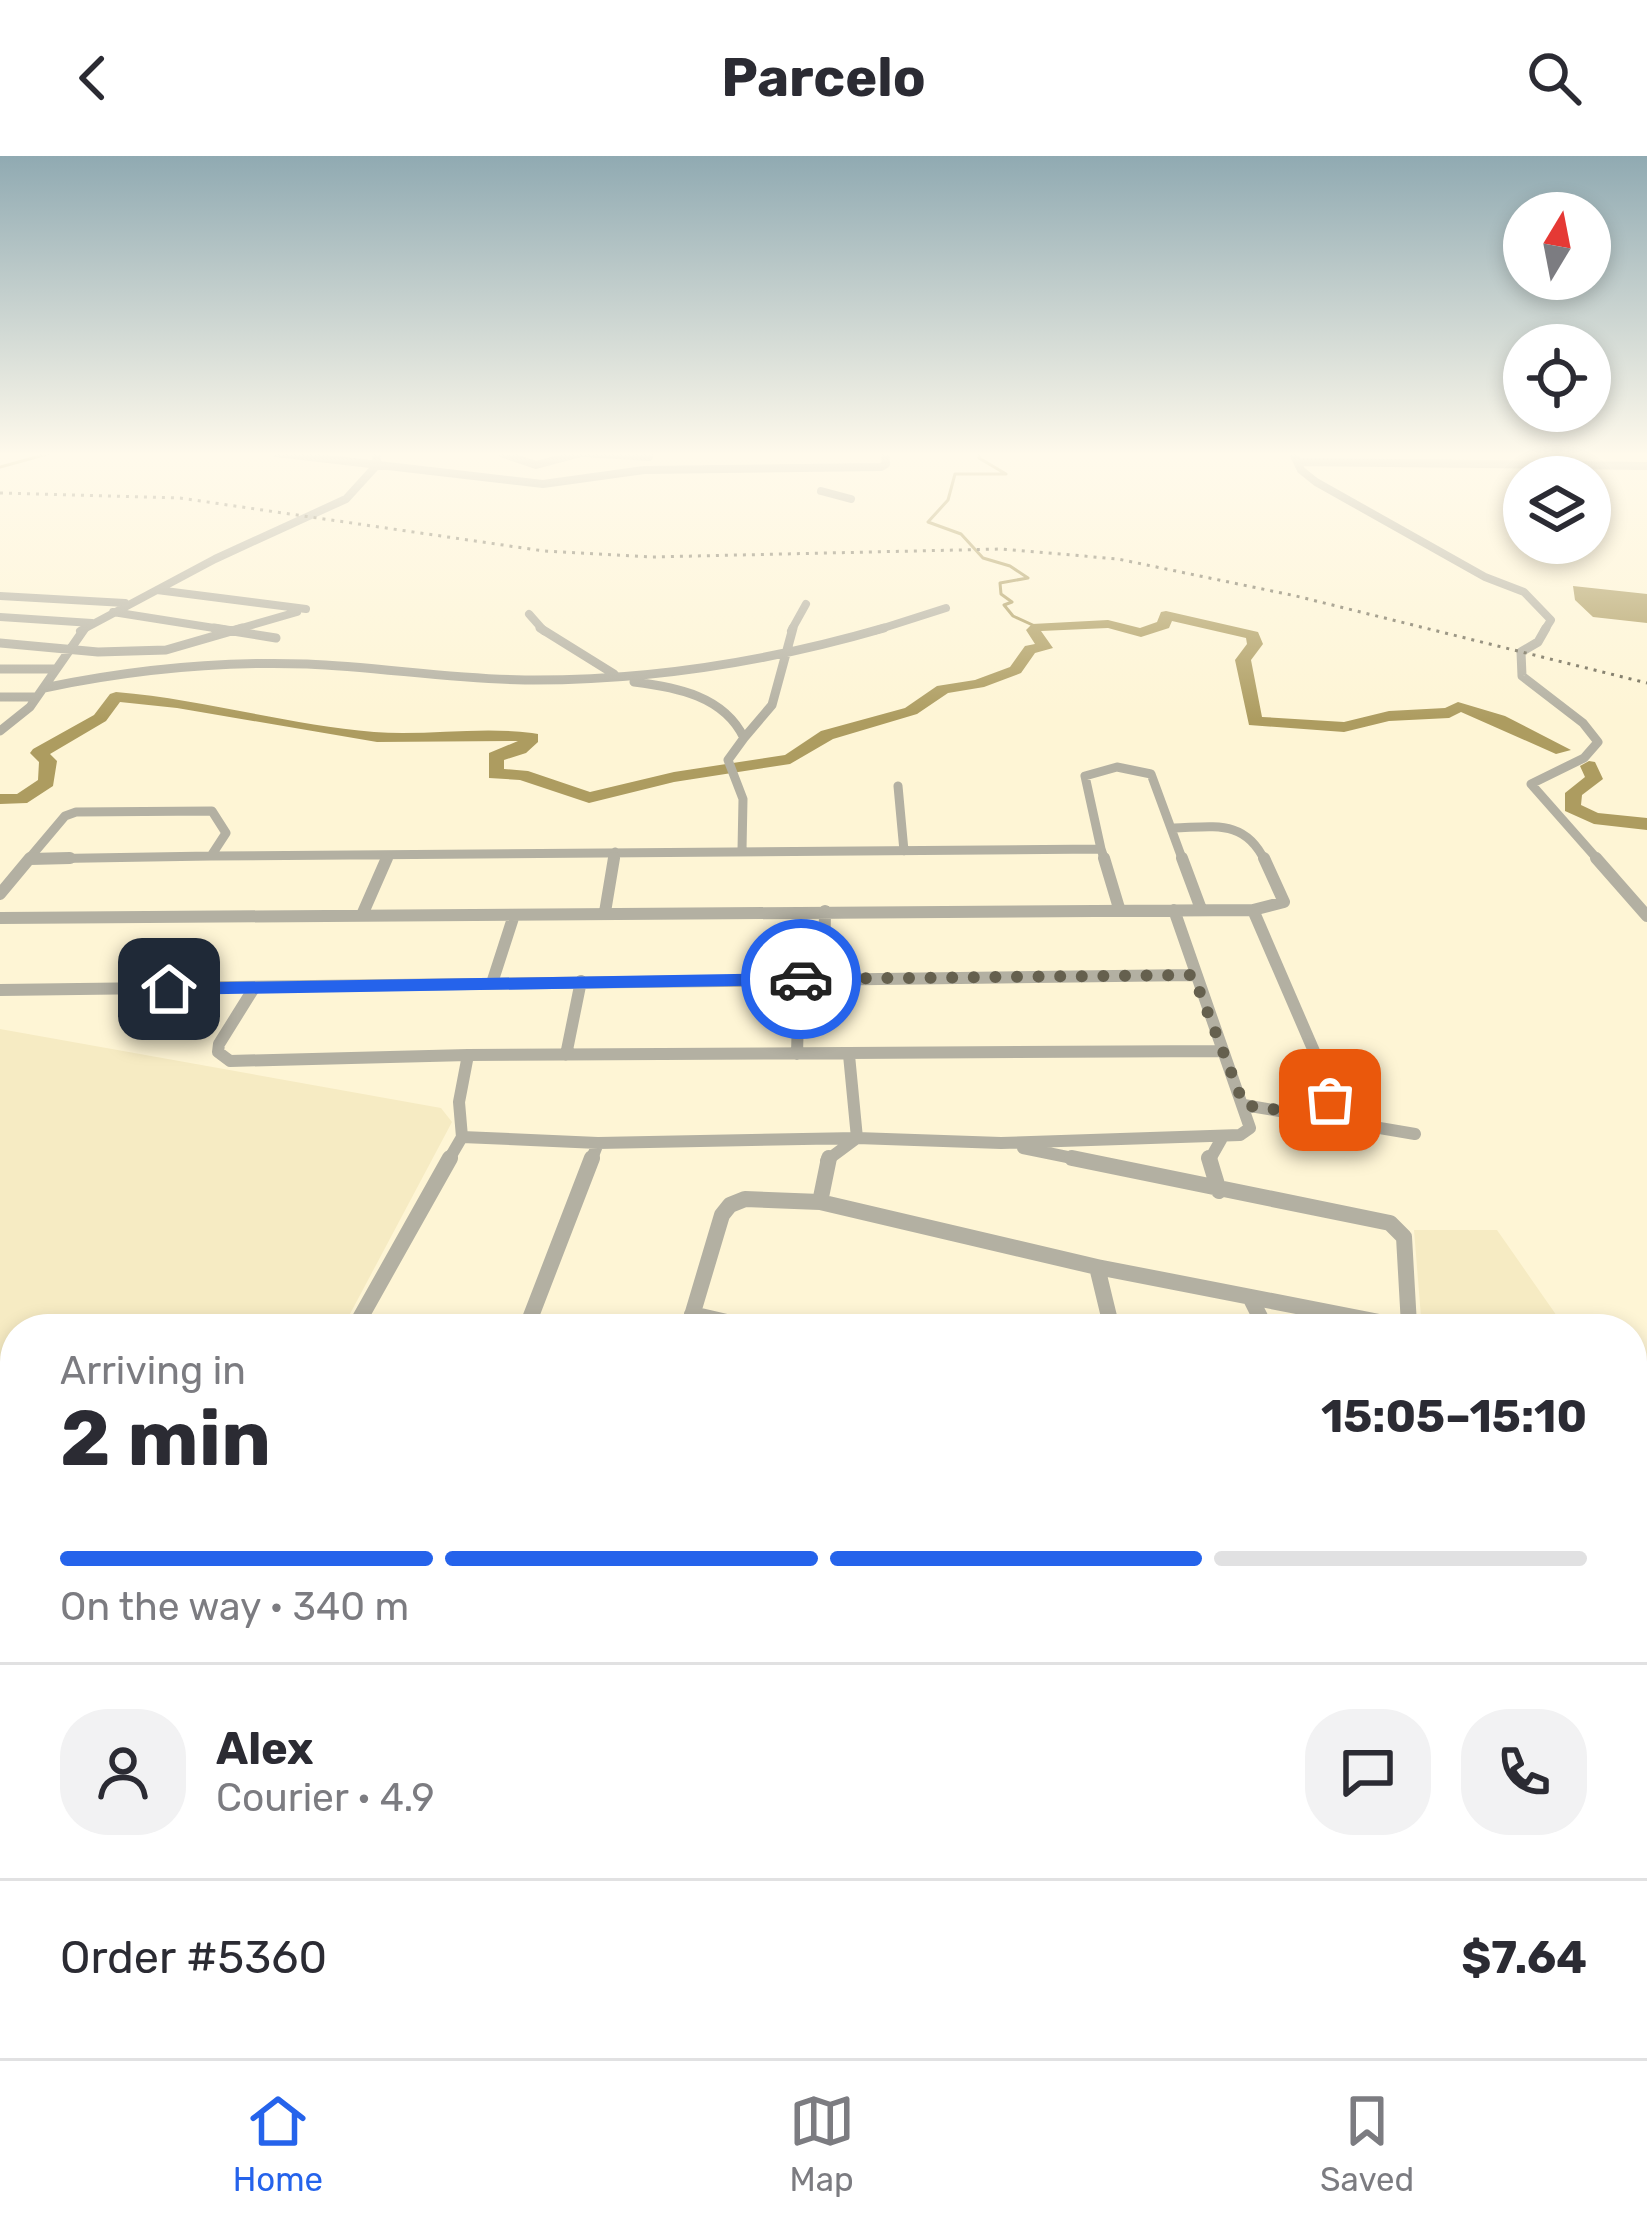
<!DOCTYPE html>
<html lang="en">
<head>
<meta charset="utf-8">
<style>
	body { margin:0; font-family:Rubik,sans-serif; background:#f2f2f3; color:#2b2b33; height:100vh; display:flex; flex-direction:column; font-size:45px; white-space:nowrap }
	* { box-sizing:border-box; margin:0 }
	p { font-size:39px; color:#7c7c81 }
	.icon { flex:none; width:66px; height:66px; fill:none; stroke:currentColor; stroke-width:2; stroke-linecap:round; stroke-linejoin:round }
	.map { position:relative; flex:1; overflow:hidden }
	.drawer { position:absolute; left:0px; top:1158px; width:1647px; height:744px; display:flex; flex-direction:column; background:#fff; border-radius:48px 48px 0 0; box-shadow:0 6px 18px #0003 }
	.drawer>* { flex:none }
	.needle { width:78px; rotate:10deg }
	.fabs { position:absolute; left:1503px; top:36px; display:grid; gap:24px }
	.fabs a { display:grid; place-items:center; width:108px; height:108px; border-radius:50%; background:#fff; box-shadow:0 6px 18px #0003; font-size:60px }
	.pin { position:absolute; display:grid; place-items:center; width:102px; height:102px; color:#fff; margin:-51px; border-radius:24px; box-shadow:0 6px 18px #0006 }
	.courier { position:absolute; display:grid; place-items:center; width:120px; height:120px; margin:-60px; border:9px solid #2563eb; border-radius:50%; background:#fff; color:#222; box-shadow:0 3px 15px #0007 }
	.head em { font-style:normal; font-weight:700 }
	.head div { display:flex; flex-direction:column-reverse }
	.head { display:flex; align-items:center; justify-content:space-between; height:204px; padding:0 60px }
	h1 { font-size:78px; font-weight:700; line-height:90px }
	.bar { display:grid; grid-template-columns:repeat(4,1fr); gap:18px 12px; align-content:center; height:144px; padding:0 60px }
	.bar i { height:15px; border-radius:9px; background:#e1e1e2 }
	.bar .current { background:#2563eb }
	.bar p { grid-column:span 4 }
	.line { display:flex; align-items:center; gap:30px; padding:0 60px; border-top:3px solid #e1e1e2 }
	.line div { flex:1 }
	.round { display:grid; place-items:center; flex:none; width:126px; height:126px; border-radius:48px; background:#f2f2f3 }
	header { display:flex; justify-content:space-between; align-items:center; height:156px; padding:0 60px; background:#fff; font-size:54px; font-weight:700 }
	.dock { display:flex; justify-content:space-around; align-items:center; height:168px; border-top:3px solid #e1e1e2; background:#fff; font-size:33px; color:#7c7c81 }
	.dock a { display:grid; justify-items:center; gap:6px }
	.dock .current { color:#2563eb }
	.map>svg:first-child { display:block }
	.built { fill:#f6ebc3 }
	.water { fill:#ad9c60 }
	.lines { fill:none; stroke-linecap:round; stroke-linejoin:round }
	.stream-far1 { stroke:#ad9c60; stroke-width:3 }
	.stream { stroke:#ad9c60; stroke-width:8 }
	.river { fill:#ad9c60; fill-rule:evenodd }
	.street-far4 { stroke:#b3b0a2; stroke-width:8 }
	.street-far3 { stroke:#b3b0a2; stroke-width:9 }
	.street-far2 { stroke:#b3b0a2; stroke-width:12 }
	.street-far1 { stroke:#b3b0a2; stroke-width:16 }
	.street { stroke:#b3b0a2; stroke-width:21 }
	.secondary { fill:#948e7a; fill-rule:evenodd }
	.rail { stroke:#6e6956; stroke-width:3; stroke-dasharray:3 6; stroke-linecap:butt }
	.route { fill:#2563eb }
	.done { stroke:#65604e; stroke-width:12; stroke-dasharray:0 21.6 }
</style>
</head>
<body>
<header><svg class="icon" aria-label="back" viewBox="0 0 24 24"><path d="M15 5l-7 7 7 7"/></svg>Parcelo<svg class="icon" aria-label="search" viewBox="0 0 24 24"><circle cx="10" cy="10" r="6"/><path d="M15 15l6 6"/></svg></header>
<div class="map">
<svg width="1647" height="1902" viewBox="0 0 1647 1902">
	<rect width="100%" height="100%" fill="#fef5d5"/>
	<!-- built -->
	<path class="built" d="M0,873L441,952L452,966L342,1173H15V1369L0,1374Z
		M1414,1074H1497L1566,1173H1422Z
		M1632,1253L1647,1265V1524L1632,1498Z"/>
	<!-- water -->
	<path class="water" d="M1573,430L1647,438V467L1593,461L1575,444Z"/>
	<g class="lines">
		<!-- stream-far1 -->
		<path class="stream-far1" d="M979,297V302L1006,318H955L948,344L928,366L961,378L983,402L1010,410L1028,422L1000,427L1001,438L1012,446L1004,449L1013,460L1037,471
			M0,311L51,297"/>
		<!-- stream -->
		<path class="stream" d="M0,1776L15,1773
			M1050,1887L1080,1902"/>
		<!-- river -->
		<path class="river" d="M1166,455L1258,476L1263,488L1251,504L1262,561L1344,566L1389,555L1445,552L1458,546L1505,560L1571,594L1556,598L1461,556L1449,562L1389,565L1344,576L1249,569L1235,504L1247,488L1246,482L1172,465L1169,472L1141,481L1108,472L1041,475L1053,492L1035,497L1021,517L984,531L948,537L917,558L833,583L790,608L674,626L589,647L520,624L489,622V597L518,585L377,586L177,552L120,546L106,565L50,598L57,605L53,630L27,647L0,648V638H17L38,624L39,606L30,597L33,593L94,559L110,538L116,536C203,543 287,569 374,576C427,580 479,570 532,577L538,578V586L526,597L504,604V613L528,615L590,636L674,616L785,599L821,575L905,552L937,530L975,524L1010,511L1025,490L1035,488L1026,474L1032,468L1108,464L1140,472L1157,466L1161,456Z
			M1589,605L1595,606L1603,623L1582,639L1581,649L1598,657L1647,662V674L1594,668L1565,655V637L1585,621L1580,610Z"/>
		<!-- street-far4 -->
		<path class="street-far4" d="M276,297L543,328L644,314L881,311L886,308L885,297
			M501,297L536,309L581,297
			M584,297L649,301
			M1293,297L1301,314L1316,326L1485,421L1524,436L1551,464L1544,475
			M1298,306L1647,310
			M821,335L851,343
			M157,434L306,453
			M0,440L125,447
			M113,456L233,475
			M529,458L544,475
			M0,461L92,467
			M80,475L215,403L346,343L377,309L376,297
			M231,475L297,456
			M791,475L806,448
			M874,475L946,452"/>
		<!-- street-far3 -->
		<path class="street-far3" d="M214,472L276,482
			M540,472L614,518
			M1546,472L1538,486L1521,496L1522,520L1583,567L1598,586L1584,602L1531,628L1599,705
			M0,487L98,496L166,494L242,472
			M0,513H55
			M634,526C676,531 724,540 744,582L728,604L743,643L742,694
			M44,532C130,514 218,505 307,508C379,511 452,523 525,524C647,525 767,506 884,472
			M0,541H37
			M0,575L30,551L85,472
			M744,582L772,549L793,472
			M898,630L904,695
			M1174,672C1215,671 1245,663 1265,705
			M1101,693L1105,705
			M30,703L211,700
			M27,705L65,660L76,656L212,655L226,677L211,700L1101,693L1085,620L1117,611L1151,618L1183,705
			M386,705L388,700
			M613,705L615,696"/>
		<!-- street-far2 -->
		<path class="street-far2" d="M1104,702L1119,752
			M1182,702L1201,753
			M1596,702L1647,760
			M30,703L70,702
			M0,738L30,702
			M1174,754L1250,972L1240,979L1001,987L857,982L598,987L462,981L459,946L468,899L1223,895
			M1253,754L1329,930L1328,961
			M605,756L614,702
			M362,759L387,702
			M0,762L1253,754L1284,746L1264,702
			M824,823L825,755
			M492,827L514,759
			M254,832L219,888L218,896L230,905L468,899
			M0,834L1193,819
			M797,898L799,823
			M566,899L581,825
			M849,899L857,982
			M1244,949L1415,978
			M1023,992L1087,1005
			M448,1005L462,981
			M591,1005L598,987
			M826,1005L857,982
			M1209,1005L1222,982"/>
		<!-- street-far1 -->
		<path class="street-far1" d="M1072,1002L1390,1067L1404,1081L1409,1169
			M1209,1002L1219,1035
			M820,1046L829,1002
			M1097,1111L1112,1173
			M1250,1141L1266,1173
			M692,1158L757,1173
			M354,1173L450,1002
			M526,1173L592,1002
			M688,1173L722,1059L730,1049L745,1043L820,1046L1097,1111L1415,1173
			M1632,1256L1647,1258"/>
		<!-- street -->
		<path class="street" d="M0,1491L15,1451
			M0,1588L15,1587
			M1632,1657L1647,1673
			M990,1887L993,1902
			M1343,1887L1361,1902
			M1570,1887L1584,1902
			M29,1902L43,1887
			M302,1902L314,1887"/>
		<!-- secondary -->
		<path class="secondary" d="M15,1389V1417L0,1421V1393Z
			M1647,1529V1561L1632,1562V1530Z"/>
		<!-- rail -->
		<path class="rail" d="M0,337L180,342L544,395L651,401L1002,393L1118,403L1296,440L1647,527"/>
	</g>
	<!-- sky -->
	<linearGradient id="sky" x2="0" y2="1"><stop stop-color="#90aab2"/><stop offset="0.53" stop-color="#fffaec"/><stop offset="1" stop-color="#fffaec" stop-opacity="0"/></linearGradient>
	<rect width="1647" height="563" fill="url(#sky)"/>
	<!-- route -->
	<path class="route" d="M801,817L810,823L801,829L169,839L160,833L169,827Z"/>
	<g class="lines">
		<!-- done -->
		<path class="done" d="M801,823L1193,819L1244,949L1328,961L1330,944"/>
	</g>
</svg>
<div class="fabs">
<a><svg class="needle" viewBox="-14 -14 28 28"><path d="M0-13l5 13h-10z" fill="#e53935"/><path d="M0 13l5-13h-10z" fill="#7c7c81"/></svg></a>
<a><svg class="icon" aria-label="locate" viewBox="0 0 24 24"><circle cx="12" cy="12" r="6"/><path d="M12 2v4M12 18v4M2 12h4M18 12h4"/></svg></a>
<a><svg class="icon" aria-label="layers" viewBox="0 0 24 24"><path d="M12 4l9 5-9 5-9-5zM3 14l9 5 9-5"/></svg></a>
</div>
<div class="pin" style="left:1330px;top:944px;background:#ea580c"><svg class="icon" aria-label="bag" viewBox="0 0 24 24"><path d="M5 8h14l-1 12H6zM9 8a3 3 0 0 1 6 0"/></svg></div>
<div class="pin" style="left:169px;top:833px;background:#1f2937"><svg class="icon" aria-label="home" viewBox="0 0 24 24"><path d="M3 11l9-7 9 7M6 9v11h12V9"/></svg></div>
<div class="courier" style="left:801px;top:823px"><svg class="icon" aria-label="car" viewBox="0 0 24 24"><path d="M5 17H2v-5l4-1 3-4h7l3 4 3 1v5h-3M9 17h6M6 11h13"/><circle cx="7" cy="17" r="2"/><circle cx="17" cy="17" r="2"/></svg></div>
<section class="drawer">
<div class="head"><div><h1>2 min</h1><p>Arriving in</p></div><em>15:05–15:10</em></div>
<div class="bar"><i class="current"></i><i class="current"></i><i class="current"></i><i></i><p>On the way · 340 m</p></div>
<div class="line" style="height:216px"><a class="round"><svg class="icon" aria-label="person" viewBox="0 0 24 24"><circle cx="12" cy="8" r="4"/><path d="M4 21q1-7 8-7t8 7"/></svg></a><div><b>Alex</b><p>Courier · 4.9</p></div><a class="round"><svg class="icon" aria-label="chat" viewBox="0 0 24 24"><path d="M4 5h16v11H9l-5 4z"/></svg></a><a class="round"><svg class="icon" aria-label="phone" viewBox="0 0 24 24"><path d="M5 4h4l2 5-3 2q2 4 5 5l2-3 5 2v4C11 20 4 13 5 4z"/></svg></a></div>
<div class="line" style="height:156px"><div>Order #5360</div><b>$7.64</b></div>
</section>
</div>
<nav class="dock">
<a class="current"><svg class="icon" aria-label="home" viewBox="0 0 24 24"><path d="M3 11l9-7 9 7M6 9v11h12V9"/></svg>Home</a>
<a><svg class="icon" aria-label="map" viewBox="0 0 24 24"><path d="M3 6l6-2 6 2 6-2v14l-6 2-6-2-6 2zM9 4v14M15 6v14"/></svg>Map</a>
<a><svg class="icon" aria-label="saved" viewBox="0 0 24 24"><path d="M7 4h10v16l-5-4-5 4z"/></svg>Saved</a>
</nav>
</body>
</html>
